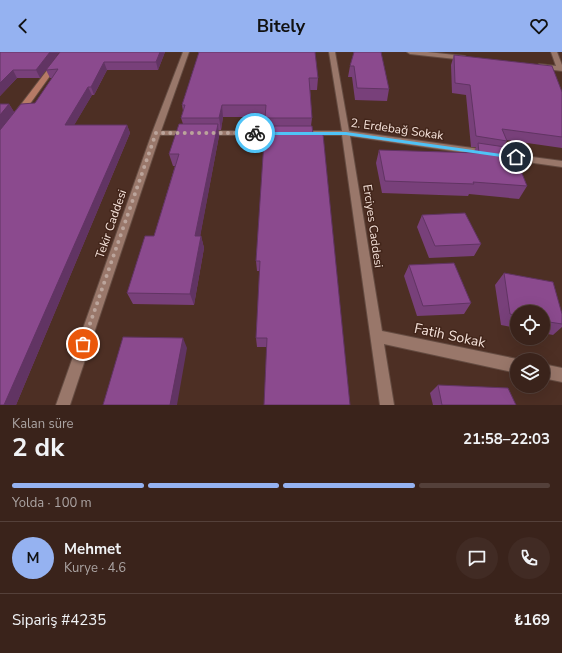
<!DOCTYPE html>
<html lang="tr">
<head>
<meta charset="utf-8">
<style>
	body { margin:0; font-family:"Nunito Sans",sans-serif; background:#412b24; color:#f1f3f6; height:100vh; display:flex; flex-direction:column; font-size:15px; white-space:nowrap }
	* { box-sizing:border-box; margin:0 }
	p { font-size:13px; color:#aba4a3 }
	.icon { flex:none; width:22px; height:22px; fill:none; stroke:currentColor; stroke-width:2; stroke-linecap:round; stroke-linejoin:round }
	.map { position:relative; height:353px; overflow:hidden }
	.sheet { display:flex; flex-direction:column; background:#3a231b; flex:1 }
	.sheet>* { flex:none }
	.controls { position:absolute; left:510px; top:253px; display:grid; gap:8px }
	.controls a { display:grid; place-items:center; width:40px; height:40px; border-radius:50%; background:#3a231b; box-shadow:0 4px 16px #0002,0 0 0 1px #54403a; font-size:20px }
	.pin { position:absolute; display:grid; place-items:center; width:34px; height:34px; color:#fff; margin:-17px; border:2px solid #fff; border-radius:50%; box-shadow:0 1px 4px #0007 }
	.courier { position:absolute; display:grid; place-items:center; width:40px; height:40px; margin:-20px; border:3px solid #4fc3f7; border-radius:50%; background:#fff; color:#222; box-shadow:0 1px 5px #0007 }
	.overview em { font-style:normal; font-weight:700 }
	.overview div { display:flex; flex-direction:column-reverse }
	.overview { display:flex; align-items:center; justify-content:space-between; height:68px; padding:0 12px }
	h1 { font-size:26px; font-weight:700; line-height:30px }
	.bar { display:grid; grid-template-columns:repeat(4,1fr); gap:6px 4px; align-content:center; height:48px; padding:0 12px }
	.bar i { height:5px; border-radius:3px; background:#54403a }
	.bar .current { background:#95b2f1 }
	.bar p { grid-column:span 4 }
	.line { display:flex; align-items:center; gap:10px; padding:0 12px; border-top:1px solid #54403a }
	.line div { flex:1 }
	.round { display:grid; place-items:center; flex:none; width:42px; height:42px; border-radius:21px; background:#412b24 }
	header { display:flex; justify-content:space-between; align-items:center; height:52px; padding:0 12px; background:#95b2f1; color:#111; font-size:18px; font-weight:700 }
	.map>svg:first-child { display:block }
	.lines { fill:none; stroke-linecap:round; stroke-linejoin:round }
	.minor-casing { stroke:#654c42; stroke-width:2 }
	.secondary-casing { stroke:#654c42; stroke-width:2 }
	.minor { fill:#99776a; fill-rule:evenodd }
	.secondary { fill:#b77a66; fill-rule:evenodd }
	.wall { fill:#78407a }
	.shaded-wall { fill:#613463 }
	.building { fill:#8b4a8e; stroke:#613463 }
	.route { fill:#4fc3f7 }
	.done { stroke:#bba49b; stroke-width:4; stroke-dasharray:0 7.2 }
	.labels { text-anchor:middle; stroke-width:3; stroke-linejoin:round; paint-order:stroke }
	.street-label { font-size:12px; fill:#f6e3db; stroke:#42251a }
	.near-street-label { font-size:14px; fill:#f6e3db; stroke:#42251a }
</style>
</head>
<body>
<header><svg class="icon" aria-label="back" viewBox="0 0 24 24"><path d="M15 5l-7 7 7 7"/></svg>Bitely<svg class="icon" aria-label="heart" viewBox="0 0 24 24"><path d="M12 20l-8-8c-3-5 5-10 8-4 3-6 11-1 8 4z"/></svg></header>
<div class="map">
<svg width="562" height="353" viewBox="0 0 562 353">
	<rect width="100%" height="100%" fill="#4d2f24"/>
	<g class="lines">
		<!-- minor casing -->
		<g class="minor-casing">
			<path id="minor" d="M183,0H189L161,79H188L192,81L188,83H160L70,353H56L152,81Z
				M329,0H335L349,79L487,98L491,101L487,104L350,84L382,279L517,307L518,308H517V321L384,292L394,353H380L342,83H300L296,81L300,79H342Z
				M407,0H427L465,4L468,6L465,8L410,2Z
				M551,0H557L562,13V19L539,16L536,14L539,12L556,14Z
				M203,79H278L282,81L278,83H203Z
				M503,101L562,109V115L500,106L499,104L500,102Z
				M543,312L562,316V330L543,326Z"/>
		</g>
		<!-- secondary casing -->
		<g class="secondary-casing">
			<path id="secondary" d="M61,0H67L22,63H16V59Z"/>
		</g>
		<!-- minor -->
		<use href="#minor" class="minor"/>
		<!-- secondary -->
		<use href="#secondary" class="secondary"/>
	</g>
	<!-- wall -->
	<path class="wall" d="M0,0H59L40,26H17L0,44Z
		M165,0L158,18H107L94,43H92L74,73H127L130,81L16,353H0L9,52L14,60L35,51L52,26H50L46,18Z
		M199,0L318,26L317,38H310L312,66L311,74L267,295H257L256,286L260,219H257L256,209L266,74L265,65H223L221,78H218L219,84L200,184H201L204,196L194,253L133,252L127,241L154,184L175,114H173L169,102L183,72L181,66L183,59L182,53Z
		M354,0L389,37L387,49L355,48L352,25H348L350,14Z
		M454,3L562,40V96L507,88L504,95L527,134L519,147L469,142L468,144L382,141L376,111L379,98L473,101L476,95H471L466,43L452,41L451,13Z
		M422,163L481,192L474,204L429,206L417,175Z
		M409,213L471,251L464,262L417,264L404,224Z
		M504,221L562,262V275L553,283L543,281V260H517V276L501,273L495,233Z
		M438,333L516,353H433L430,341Z"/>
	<!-- shaded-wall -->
	<path class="shaded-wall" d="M50,0H59L40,26L36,18Z
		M160,0H165L158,18L156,10Z
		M104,10L107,18L94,43L91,35Z
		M13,18L17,26L0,44V31Z
		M88,35L92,43L69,82L65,73Z
		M9,52L14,60L0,79V63Z
		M222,53L223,65L221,78L219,66Z
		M218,72L219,84L198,196L195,184Z
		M127,73L130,81L16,353H4Z
		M201,184L204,196L194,253L190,242Z
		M183,286L187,296L177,353H170Z"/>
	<!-- building -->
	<path class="building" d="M0,0H50L36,18H13L0,31Z
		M60,0H160L156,10H104L91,35H88L65,73H127L4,353H0V78L21,52L35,51L58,17L46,18Z
		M199,0H315L318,26H309L312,66H265L266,53H222L219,66H181L185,53H182Z
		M354,0H381L389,37L357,36L354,14H350Z
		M454,3L552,14L562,40V85L502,77L507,89L476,84L470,33L455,31Z
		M0,52H9L0,63Z
		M179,72H218L195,184H201L190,242L127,241L145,184H154L179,102H169Z
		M265,74H312L313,82H323L350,353H264L267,286H256L260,209H256Z
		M478,91L512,96L527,134L473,130L474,132L385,129L379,98L479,101Z
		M465,161L481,192L435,194L422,163Z
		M454,211L471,251L423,254L409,213Z
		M504,221L553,230L562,262V272L543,269V260H517V264L510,262Z
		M123,285L183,286L170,353H103Z
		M438,333L508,336L516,353H442Z"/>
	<!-- route -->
	<path class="route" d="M253,80H346L516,104L518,105L516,107L346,83H255L253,82Z"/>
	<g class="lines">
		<!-- done -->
		<path class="done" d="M83,292L156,81H255"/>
	</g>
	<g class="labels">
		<!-- street labels -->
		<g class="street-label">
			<text transform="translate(397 77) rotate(8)" y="4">2. Erdebağ Sokak</text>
			<text transform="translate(111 172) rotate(-71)" y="4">Tekir Caddesi</text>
			<text transform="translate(373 174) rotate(82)" y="4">Erciyes Caddesi</text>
		</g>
		<!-- near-street labels -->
		<g class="near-street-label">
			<text transform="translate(450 283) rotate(12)" y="5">Fatih Sokak</text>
		</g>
	</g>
</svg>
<div class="controls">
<a><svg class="icon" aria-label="locate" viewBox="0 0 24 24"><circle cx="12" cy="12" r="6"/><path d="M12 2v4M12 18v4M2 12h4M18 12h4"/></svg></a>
<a><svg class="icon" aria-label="layers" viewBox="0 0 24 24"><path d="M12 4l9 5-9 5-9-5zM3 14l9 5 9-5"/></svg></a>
</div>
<div class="pin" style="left:83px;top:292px;background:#ea580c"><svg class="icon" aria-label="bag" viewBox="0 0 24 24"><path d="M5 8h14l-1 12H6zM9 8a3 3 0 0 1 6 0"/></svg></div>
<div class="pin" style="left:516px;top:105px;background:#1f2937"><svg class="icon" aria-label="home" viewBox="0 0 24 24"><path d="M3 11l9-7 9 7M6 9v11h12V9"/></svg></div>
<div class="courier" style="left:255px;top:81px"><svg class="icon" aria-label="bike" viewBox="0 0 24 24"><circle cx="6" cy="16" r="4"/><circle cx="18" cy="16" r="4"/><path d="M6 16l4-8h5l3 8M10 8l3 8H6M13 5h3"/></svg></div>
</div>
<section class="sheet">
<div class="overview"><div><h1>2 dk</h1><p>Kalan süre</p></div><em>21:58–22:03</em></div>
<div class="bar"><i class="current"></i><i class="current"></i><i class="current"></i><i></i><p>Yolda · 100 m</p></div>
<div class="line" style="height:72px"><b class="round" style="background:#95b2f1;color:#111">M</b><div><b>Mehmet</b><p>Kurye · 4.6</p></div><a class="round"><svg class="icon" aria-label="chat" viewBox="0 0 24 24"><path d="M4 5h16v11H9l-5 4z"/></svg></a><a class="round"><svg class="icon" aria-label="phone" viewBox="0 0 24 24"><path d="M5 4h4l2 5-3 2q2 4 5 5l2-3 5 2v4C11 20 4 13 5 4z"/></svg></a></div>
<div class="line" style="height:52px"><div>Sipariş #4235</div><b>₺169</b></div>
</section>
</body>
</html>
